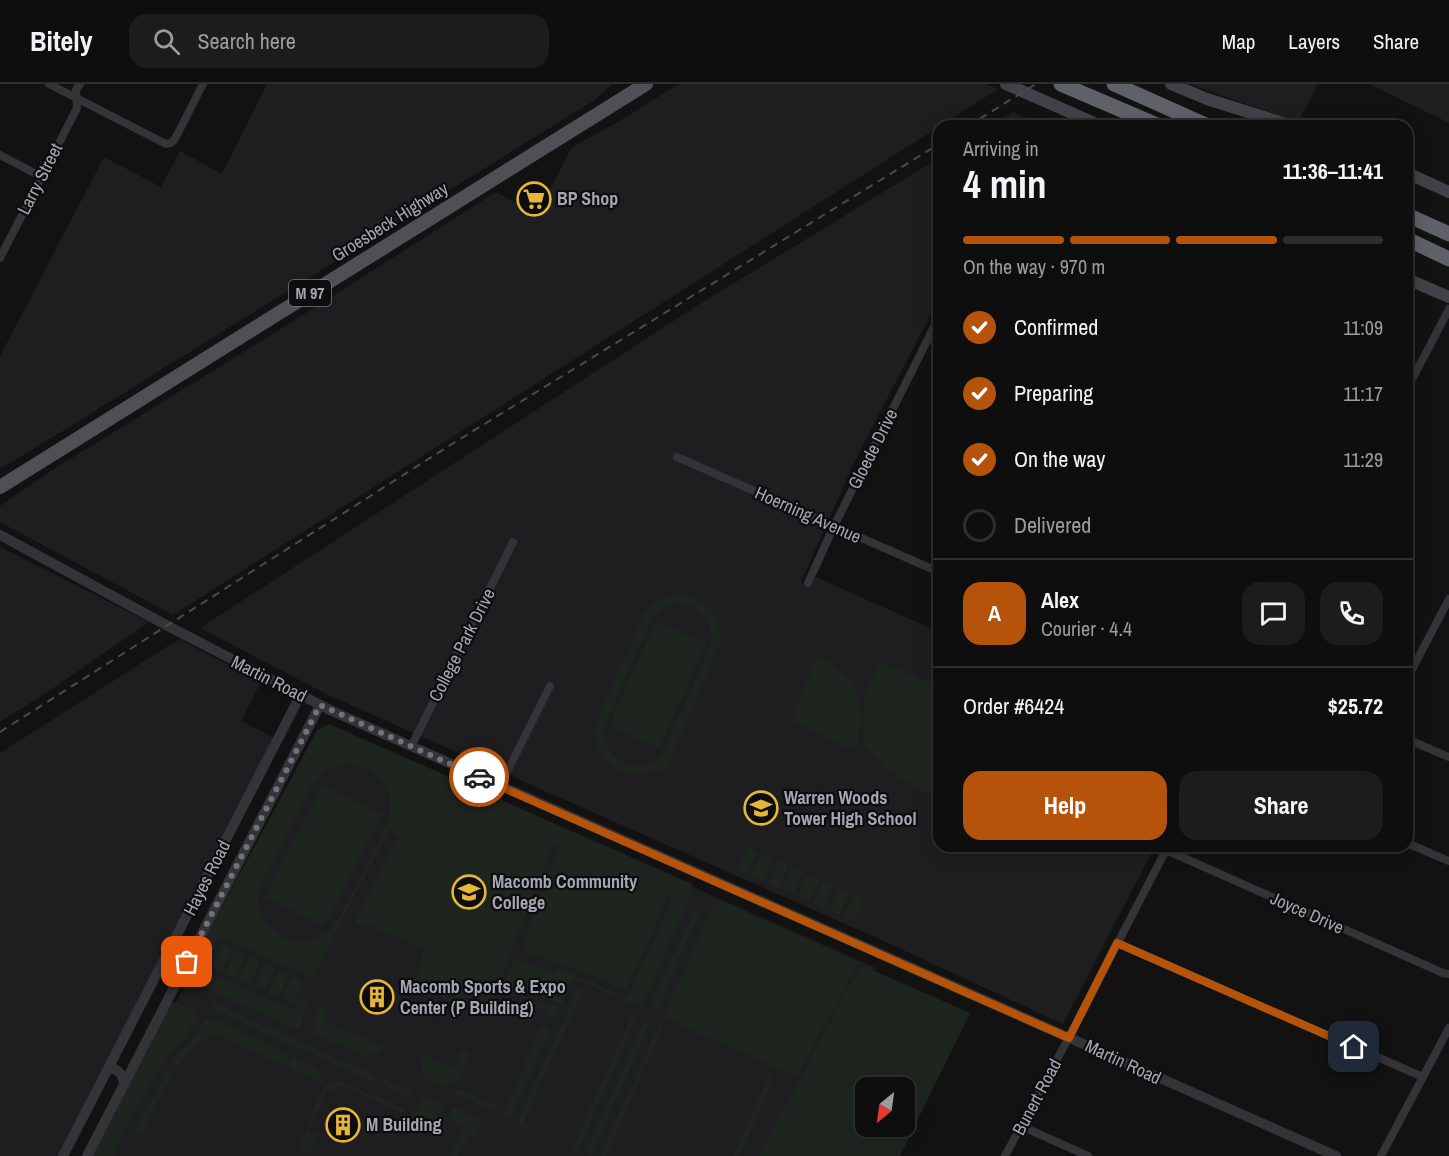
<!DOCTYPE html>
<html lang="en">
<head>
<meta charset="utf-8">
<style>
	body { margin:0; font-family:"Archivo Narrow",sans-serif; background:#1c1c1c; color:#f1f3f6; height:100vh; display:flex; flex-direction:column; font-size:22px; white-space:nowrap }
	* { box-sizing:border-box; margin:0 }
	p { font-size:20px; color:#9b9c9e }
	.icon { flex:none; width:33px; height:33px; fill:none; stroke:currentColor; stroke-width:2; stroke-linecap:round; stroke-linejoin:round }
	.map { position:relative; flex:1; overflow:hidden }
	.side { position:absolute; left:933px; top:36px; width:480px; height:732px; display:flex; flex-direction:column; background:#0e0e0e; border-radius:18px; box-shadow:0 3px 15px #0003,0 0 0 2px #2e2e2e }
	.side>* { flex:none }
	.needle { width:39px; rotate:209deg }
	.tools { position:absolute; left:855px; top:993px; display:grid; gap:12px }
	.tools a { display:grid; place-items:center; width:60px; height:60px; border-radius:12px; background:#0e0e0e; box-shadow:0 3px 15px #0003,0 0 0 2px #2e2e2e; font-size:30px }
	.pin { position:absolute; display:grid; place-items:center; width:51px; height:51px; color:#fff; margin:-26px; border-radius:12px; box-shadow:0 3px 9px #0006 }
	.courier { position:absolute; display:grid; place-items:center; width:60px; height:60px; margin:-30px; border:4px solid #b45309; border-radius:50%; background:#fff; color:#222; box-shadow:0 2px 8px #0007 }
	.overview em { font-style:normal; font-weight:800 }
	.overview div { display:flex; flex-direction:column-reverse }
	.overview { display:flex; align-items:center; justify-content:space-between; height:102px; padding:0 30px }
	h1 { font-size:39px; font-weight:800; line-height:45px }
	.bar { display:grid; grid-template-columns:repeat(4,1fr); gap:9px 6px; align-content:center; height:72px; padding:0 30px }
	.bar i { height:8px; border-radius:4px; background:#2e2e2e }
	.bar .active { background:#b45309 }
	.bar p { grid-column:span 4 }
	.line { display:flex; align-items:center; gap:15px; padding:0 30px; border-top:2px solid #2e2e2e }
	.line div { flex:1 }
	.round { display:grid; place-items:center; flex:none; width:63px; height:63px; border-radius:18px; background:#1c1c1c }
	ol { padding:0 30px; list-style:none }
	li { display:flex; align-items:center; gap:18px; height:66px }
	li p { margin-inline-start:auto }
	li .icon { padding:6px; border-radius:50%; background:#b45309; color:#fff; stroke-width:4 }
	li:last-child { color:#9b9c9e }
	li i { width:33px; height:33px; border:3px solid #2e2e2e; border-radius:50% }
	.button { display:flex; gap:12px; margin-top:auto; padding:12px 30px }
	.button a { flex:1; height:69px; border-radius:18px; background:#b45309; color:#fff; font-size:24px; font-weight:800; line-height:69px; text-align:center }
	.button a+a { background:#1c1c1c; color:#f1f3f6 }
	header { display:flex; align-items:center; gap:36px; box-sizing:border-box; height:84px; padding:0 30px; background:#0e0e0e; border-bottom:2px solid #2e2e2e }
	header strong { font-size:28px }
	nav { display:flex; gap:33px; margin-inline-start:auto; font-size:21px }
	.search { width:420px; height:54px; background:#1c1c1c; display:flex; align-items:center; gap:15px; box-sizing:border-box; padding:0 21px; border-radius:18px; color:#9b9c9e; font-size:22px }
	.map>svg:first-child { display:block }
	.built { fill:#1e1e20 }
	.green { fill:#1e251f; fill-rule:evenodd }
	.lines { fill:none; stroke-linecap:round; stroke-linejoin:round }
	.minor { stroke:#333338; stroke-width:8 }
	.tertiary { stroke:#333338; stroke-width:10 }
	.secondary { stroke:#414248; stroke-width:12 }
	.primary { stroke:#4f5056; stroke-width:14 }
	.motorway { stroke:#5f6168; stroke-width:15 }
	.rail { stroke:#4a4b51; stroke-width:2; stroke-dasharray:8 6; stroke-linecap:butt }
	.done { stroke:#71737b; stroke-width:6; stroke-dasharray:0 10.8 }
	.route { stroke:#b45309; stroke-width:8 }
	.labels { text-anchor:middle; stroke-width:4.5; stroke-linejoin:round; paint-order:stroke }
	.shield { fill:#0d0d0e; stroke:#777982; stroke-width:1.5 }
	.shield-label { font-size:16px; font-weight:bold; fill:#a4a7b3 }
	.street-label { font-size:18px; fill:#a4a7b3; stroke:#0d0d0e }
	.poi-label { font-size:18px; font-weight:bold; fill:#a4a7b3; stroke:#0d0d0e; text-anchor:start }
</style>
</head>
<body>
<header>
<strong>Bitely</strong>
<div class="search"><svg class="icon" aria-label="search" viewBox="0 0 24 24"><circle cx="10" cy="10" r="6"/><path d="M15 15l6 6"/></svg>Search here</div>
<nav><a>Map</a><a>Layers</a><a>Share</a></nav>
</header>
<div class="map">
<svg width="1449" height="1072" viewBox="0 0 1449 1072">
	<rect width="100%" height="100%" fill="#121213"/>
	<!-- built -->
	<path class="built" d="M267,0H612L595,16L572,30L71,342L0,385V272L104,73L161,103L180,67L222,90Z
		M679,0H987L998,5L173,531L0,438V422L46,390L276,248L496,108L537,130L572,63L616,39Z
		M1189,0H1318L1298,38Z
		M1369,0H1449V39Z
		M1013,28L1043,42H990Z
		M939,74V214L853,381L801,498L811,502L816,493L939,548V762H1155L1063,940L877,854L328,611L200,544L695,223Z
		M0,463L149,538L49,607L0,638Z
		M179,555L261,598L241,637L275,654L59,1072H0V669Z
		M327,641L876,884L771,1072H97L316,647Z"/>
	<!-- green -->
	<path class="green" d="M684,511C709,516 724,537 719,563L664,689C652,684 649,690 637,690C608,691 591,664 596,638L644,530C654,516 667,510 684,511ZM677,520C700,520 715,538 711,561L664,667C642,696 598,676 605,640L652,534L663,524Z
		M656,537L706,559L659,664L609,641Z
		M817,572C829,579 843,586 851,598C864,616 864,646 854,666L791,637Z
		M879,578L939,601V708L937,713L923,707L884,684L865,660L863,630L865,614Z
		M329,640L692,800V809L642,921L638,922L622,915V912L628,914L673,814L663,809L666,816L626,906L581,887L532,870L525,865L524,859L558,765L561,763L553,760L486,932L413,901L424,866L368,840L366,843L355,838L398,753L389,746L312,894L223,854L219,856L206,884L208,888L291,925L295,924L299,914L308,918L299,946L186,896L185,891L317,647ZM342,680C369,678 395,699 390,728C388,743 378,757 371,770C360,793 349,817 335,840C325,852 310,859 294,856C272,853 256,831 259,809C261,794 272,780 278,767C290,744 301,719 315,697L324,688Z
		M323,701L382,731L324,843L265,812Z
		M748,763L758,768L748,790L737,786Z
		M762,769L772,774L762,797L751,792Z
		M778,776L789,781L779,804L768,799Z
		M792,782L803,787L793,810L782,805Z
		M809,790L820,795L809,818L798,813Z
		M823,796L834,801L823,824L813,819Z
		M839,804L850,809L840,831L829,827Z
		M854,810L864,815L854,838L843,833Z
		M716,815L858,878L797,993L663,933Z
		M695,825H698L699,830L658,924L653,925L650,921Z
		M222,860L232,865L222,887L211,883Z
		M235,866L246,871L236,894L225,889Z
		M250,873L260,877L250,900L239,895Z
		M515,875L555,889L558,884L619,910L617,913L573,894L562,921L506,896Z
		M265,880L275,884L265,907L255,902Z
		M861,881L970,929L900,1072H759ZM866,1004H904V1042H866Z
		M279,886L289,890L279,913L269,908Z
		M293,892L303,897L293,919L282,915Z
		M503,903L549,923L552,920L560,924L556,934L550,935L547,932L548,927L502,905Z
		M580,905L588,908L587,911L582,909L523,1039L528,1042L527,1044L520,1041L518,1036L576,908Z
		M175,918L195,926L197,934L188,949L166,973L137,1024L113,1072H92L170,920Z
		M215,919L373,990L376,992L375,995L371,997L215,927L212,921Z
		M320,922L328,926L324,936L378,961L383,964L381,968L364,972L316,950L311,940Z
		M633,930L636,934L578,1067L572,1065Z
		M210,934L290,970L285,981L211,949C200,960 188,968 179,981H174V976C180,965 191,959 198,949C202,943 203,937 210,934Z
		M644,938H647L649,942L592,1071L588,1072L586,1067Z
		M545,941L551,946L511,1033L505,1034L504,1029L541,942Z
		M659,942H662V945L606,1072H600Z
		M462,966L470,970L459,996L441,1003L422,992L423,970L454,984Z
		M292,974L318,985L323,999L288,983Z
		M166,988H171L172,991L141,1049H135V1045Z
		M765,988L770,991L772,999L739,1072H733L769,993L764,990Z
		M383,996H387L411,1007L412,1012L408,1014L383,1002Z
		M341,997L405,1026L403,1029L343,1002L326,1008L309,1048L318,1051L309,1070L299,1065L319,1013L326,1001Z
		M458,1004L497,1022L495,1028L455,1010Z
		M423,1012L445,1022L435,1043L429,1040L423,1053L405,1044L414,1025L417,1026Z
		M453,1023L482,1037L476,1053L469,1050L458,1072H451L463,1043L448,1035Z"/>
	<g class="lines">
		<!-- minor -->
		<path class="minor" d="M49,0L166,60L171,59L175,55L203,0
			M0,71L42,93
			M0,174L77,24L76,6L80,0
			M1407,305L1449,225
			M677,373L939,488
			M808,499L834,442L939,233
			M1407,595L1449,515
			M1407,655L1449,673
			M411,663L513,458
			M500,702L550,602
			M1407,759L1449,777
			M1166,766L1443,889L1449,890
			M1117,859L1423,993
			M1021,1042L1088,1072
			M1005,1072L1069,953L1168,762
			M1381,1072L1449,944"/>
		<!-- tertiary -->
		<path class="tertiary" d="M0,451L168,542L332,627L1336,1072
			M108,985C118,983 123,991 124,1001
			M63,1072L300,612
			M87,1072L320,621"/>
		<!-- secondary -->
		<path class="secondary" d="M1006,0L1101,42
			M1171,0L1207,15L1292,42
			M1407,89L1449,108
			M1407,195L1449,213"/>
		<!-- primary -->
		<path class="primary" d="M0,403L646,0"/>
		<!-- motorway -->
		<path class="motorway" d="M1061,0L1159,42
			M1114,0L1208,42
			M1407,131L1449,150
			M1407,155L1449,175"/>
		<!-- rail -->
		<path class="rail" d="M968,42L1036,0
			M0,648L452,360L939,60"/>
	</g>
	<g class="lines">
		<!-- done -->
		<path class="done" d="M187,878L320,621L479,693"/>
		<!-- route -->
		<path class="route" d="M479,693L1069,954L1117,859L1354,963"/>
	</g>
	<!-- icons -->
	<defs>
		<g id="supermarket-ring" transform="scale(1.725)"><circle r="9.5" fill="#0d0d0e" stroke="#e5b638" stroke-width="1.5"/><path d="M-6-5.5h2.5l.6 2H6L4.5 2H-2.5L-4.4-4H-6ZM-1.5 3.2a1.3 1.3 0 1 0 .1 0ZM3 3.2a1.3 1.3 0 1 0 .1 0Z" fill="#e5b638"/></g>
		<g id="school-ring" transform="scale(1.725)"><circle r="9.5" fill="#0d0d0e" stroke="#e5b638" stroke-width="1.5"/><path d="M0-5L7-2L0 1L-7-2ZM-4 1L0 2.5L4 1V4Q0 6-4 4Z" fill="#e5b638"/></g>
		<g id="university-ring" transform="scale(1.725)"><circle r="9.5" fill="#0d0d0e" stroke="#e5b638" stroke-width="1.5"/><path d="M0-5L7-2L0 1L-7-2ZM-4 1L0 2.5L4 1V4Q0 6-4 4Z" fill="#e5b638"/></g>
		<g id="building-ring" transform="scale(1.725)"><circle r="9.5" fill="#0d0d0e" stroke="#e5b638" stroke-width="1.5"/><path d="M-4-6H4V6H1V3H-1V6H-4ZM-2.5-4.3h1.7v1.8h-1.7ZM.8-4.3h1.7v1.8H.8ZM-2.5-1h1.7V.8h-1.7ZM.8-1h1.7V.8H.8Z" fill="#e5b638"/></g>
	</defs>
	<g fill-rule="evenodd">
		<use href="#supermarket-ring" x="534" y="115"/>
		<use href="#school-ring" x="761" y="724"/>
		<use href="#university-ring" x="469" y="808"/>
		<use href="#building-ring" x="377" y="913"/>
		<use href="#building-ring" x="343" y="1041"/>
	</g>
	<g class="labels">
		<!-- shield labels -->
		<rect class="shield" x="289" y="196" width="42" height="26" rx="4.5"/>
		<g class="shield-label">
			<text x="310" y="215">M 97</text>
		</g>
		<!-- street labels -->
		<g class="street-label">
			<text transform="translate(40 95) rotate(-63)" y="6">Larry Street</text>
			<text transform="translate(390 138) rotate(-32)" y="6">Groesbeck Highway</text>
			<text transform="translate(873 365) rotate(-63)" y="6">Gloede Drive</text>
			<text transform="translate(808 431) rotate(24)" y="6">Hoerning Avenue</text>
			<text transform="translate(462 561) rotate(-63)" y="6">College Park Drive</text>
			<text transform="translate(269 595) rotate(27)" y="6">Martin Road</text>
			<text transform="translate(207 794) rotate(-63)" y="6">Hayes Road</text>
			<text transform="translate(1307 829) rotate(24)" y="6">Joyce Drive</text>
			<text transform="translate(1123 978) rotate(25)" y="6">Martin Road</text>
			<text transform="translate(1037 1013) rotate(-62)" y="6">Bunert Road</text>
		</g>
		<!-- poi labels -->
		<g class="poi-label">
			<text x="557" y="121">BP Shop</text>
			<text x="784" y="720">Warren Woods<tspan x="784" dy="21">Tower High School</tspan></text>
			<text x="492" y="804">Macomb Community<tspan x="492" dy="21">College</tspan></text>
			<text x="400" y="909">Macomb Sports &amp; Expo<tspan x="400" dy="21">Center (P Building)</tspan></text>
			<text x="366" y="1047">M Building</text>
		</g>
	</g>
</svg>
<div class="tools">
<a><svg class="needle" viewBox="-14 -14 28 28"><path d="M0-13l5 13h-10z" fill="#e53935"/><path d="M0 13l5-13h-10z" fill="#9b9c9e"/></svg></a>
</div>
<div class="pin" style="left:187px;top:878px;background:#ea580c"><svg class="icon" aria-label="bag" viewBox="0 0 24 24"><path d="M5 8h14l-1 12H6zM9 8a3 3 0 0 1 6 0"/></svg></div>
<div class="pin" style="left:1354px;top:963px;background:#1f2937"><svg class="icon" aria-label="home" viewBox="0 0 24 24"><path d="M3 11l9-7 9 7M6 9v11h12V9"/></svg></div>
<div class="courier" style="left:479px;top:693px"><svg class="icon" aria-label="car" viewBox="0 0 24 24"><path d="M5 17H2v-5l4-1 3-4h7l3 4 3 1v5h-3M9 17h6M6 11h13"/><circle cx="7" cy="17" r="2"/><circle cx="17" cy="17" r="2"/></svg></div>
<section class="side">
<div class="overview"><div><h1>4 min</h1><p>Arriving in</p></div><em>11:36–11:41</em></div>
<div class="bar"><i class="active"></i><i class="active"></i><i class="active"></i><i></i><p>On the way · 970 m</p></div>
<ol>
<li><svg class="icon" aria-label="check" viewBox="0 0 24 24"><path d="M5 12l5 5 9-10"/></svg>Confirmed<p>11:09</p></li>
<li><svg class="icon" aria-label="check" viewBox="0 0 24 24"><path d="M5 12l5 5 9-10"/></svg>Preparing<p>11:17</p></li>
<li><svg class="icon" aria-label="check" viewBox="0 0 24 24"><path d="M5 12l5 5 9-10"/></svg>On the way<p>11:29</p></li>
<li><i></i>Delivered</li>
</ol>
<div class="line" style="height:108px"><b class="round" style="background:#b45309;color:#fff">A</b><div><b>Alex</b><p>Courier · 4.4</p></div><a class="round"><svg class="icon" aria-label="chat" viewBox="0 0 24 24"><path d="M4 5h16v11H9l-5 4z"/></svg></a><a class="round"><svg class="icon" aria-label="phone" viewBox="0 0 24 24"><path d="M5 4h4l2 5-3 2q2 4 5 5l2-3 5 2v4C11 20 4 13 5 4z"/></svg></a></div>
<div class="line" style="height:78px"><div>Order #6424</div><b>$25.72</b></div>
<div class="button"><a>Help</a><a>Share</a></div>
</section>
</div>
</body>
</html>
